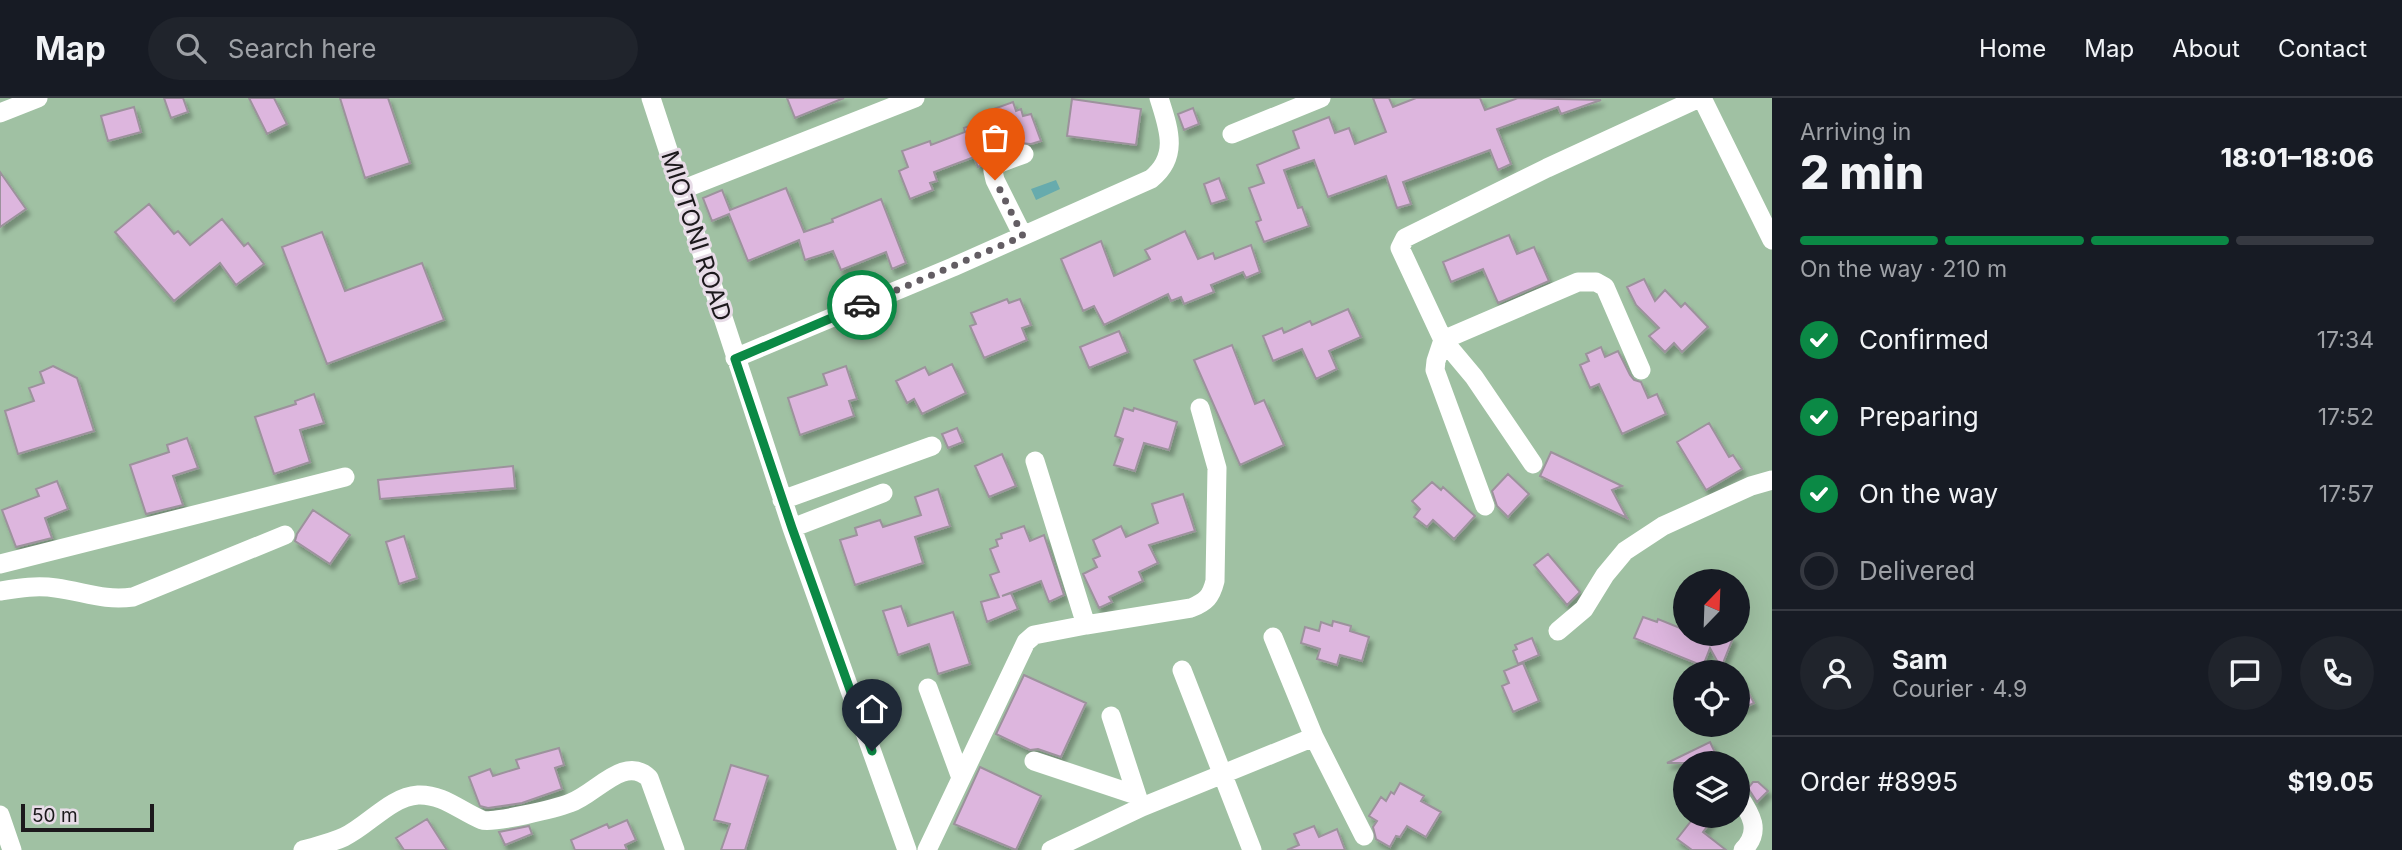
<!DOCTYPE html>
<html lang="en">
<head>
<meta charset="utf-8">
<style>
	body { margin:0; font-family:Inter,sans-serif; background:#20242c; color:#f1f3f6; height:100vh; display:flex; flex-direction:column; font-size:26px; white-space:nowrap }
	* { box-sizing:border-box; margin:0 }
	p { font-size:23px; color:#9ea1a6 }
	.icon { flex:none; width:38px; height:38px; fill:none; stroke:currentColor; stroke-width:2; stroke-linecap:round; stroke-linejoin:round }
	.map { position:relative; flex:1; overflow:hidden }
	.drawer { display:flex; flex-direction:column; background:#171b24; width:630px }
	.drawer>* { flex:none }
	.needle { width:46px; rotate:23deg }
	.controls { position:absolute; left:1673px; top:471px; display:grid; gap:14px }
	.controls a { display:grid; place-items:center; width:77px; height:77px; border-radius:50%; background:#171b24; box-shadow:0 7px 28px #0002; font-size:35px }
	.scale { position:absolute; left:21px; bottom:18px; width:133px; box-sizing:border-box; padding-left:7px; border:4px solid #1c191c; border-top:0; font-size:19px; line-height:24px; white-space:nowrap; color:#1c191c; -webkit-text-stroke:5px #e7dce7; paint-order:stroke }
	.pin { position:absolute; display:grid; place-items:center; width:60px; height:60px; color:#fff; margin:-72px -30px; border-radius:50% 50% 50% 0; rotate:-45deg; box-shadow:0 0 7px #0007 }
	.pin .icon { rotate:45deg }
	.courier { position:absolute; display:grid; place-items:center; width:70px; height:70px; margin:-35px; border:5px solid #0b8945; border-radius:50%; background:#fff; color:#222; box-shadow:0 2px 9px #0007 }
	.summary em { font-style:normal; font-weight:800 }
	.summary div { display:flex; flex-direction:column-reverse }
	.summary { display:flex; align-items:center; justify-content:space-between; height:119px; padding:0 28px }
	h1 { font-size:46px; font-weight:800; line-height:52px }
	.bar { display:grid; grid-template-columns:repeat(4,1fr); gap:10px 7px; align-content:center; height:84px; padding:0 28px }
	.bar i { height:9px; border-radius:5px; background:#363941 }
	.bar .active { background:#0b8945 }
	.bar p { grid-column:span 4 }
	.line { display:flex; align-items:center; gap:18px; padding:0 28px; border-top:2px solid #363941 }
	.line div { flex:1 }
	.round { display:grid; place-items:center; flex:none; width:74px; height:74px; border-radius:37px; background:#20242c }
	ol { padding:0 28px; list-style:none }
	li { display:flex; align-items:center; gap:21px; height:77px }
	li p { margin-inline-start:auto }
	li .icon { padding:7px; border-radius:50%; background:#0b8945; color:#fff; stroke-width:4 }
	li:last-child { color:#9ea1a6 }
	li i { width:38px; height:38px; border:4px solid #363941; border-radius:50% }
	header { display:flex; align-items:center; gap:42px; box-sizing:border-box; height:98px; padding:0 35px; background:#171b24; border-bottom:2px solid #363941 }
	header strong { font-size:33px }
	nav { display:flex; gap:38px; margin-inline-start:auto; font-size:24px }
	.search { width:490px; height:63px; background:#20242c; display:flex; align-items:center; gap:18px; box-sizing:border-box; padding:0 24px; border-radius:38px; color:#9ea1a6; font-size:26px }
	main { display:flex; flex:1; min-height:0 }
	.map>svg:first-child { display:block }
	.green { fill:#a0c1a3; fill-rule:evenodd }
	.water { fill:#67abad }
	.building { fill:#ddb6de; stroke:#9c929c; stroke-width:2; filter:url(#shadow) }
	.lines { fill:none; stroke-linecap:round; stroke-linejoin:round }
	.minor { stroke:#fff; stroke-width:19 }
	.done { stroke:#635d63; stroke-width:7; stroke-dasharray:0 12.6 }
	.route { stroke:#0b8945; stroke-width:9 }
	.labels { text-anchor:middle; stroke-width:6; stroke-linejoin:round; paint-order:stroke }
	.street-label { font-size:24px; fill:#1c191c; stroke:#e7dce7 }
</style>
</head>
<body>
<header>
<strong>Map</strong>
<div class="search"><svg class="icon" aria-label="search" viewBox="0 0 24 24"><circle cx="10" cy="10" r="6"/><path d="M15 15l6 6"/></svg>Search here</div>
<nav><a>Home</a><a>Map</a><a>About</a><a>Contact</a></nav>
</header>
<main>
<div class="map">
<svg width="1772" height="752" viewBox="0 0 1772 752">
	<defs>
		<filter id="shadow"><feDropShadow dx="3.5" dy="5.5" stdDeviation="2" flood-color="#0004"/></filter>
	</defs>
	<rect width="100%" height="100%" fill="#e7dce7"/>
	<!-- green -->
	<path class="green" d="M0,0H1772V752H0ZM1685,483H1738V536H1685ZM1685,574H1738V626H1685ZM1685,665H1738V718H1685Z"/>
	<!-- water -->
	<path class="water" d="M1056,82L1060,91L1036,102L1031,91Z"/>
	<!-- building -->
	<path class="building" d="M164,0H183L188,14L171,20Z
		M249,0H274L287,26L267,36Z
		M340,0H388L410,65L365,80Z
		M787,0H844L795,20Z
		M1373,0H1389L1393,9L1416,0H1480L1485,12L1518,0L1601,2L1561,16L1558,9L1497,31L1511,66L1498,72L1490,52L1403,84L1411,106L1397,110L1386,78L1328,99L1314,62L1284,72L1298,110L1302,109L1309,128L1264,144L1256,124L1261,122L1249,90L1264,85L1257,67L1299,50L1293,33L1329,19L1335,35L1349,30L1355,46L1386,34Z
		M1072,1L1141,11L1136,47L1067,38Z
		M1013,4L1016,13L1021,11L1023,18L1031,16L1041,43L1031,46L1020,45L993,55L982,67L978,69L974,59L934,74L937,83L930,85L933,92L910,101L899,73L908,69L902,53L930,43L931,47L965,34L964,30L988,22L985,14Z
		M134,9L141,34L108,43L101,18Z
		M1193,10L1199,26L1184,32L1178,16Z
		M0,74L26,111L0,129Z
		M1219,80L1227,101L1211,106L1204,86Z
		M786,90L804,134L833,124L832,121L881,101L906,165L892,171L886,154L841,172L833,153L805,162L799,142L748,163L729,116L712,123L703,100L722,92L730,112Z
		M149,106L174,136L178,133L190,147L222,121L244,148L248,145L264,166L236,187L220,165L174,203L115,134Z
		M1185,133L1198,161L1213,155L1215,161L1251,147L1260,174L1246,180L1243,174L1211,187L1214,194L1184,206L1181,199L1171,203L1168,196L1104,227L1094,208L1083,213L1061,161L1101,143L1114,178L1150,161L1145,152Z
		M322,134L345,193L422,165L444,222L327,266L282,149Z
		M1509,137L1517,156L1534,149L1549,183L1498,205L1483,171L1451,184L1443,164Z
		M1644,181L1655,203L1665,192L1681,209L1685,205L1708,229L1682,254L1674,245L1665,254L1649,238L1659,230L1636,207L1627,189Z
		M1007,201L1009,205L1020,201L1031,227L1022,230L1027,242L984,260L970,228L976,226L971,215Z
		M1348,211L1361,239L1329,253L1337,271L1316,281L1302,251L1273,263L1263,238L1282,230L1284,235L1310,223L1312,227Z
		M1119,233L1128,254L1089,270L1080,249Z
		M1232,247L1255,306L1264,302L1284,347L1240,367L1194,262Z
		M1601,249L1605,259L1618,253L1630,277L1634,282L1641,284L1648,300L1657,296L1666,316L1622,336L1599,286L1590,290L1580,267L1589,263L1586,256Z
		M952,266L966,295L922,316L914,301L907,305L896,283L925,269L929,277Z
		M53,268L77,280L94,333L18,356L5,313L34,303L29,290L44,285L40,274Z
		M846,268L857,301L849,303L854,318L800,337L788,300L827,287L823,276Z
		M314,296L324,325L300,332L310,364L274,376L255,319L296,306L295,303Z
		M1124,310L1133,313L1134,310L1177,324L1169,352L1144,345L1135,373L1114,367L1123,341L1115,338Z
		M1709,325L1729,359L1733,357L1742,371L1706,392L1677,344Z
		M957,330L963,344L948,350L942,336Z
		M187,340L198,370L173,378L183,407L146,416L130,367L169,354L167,347Z
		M1551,354L1622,388L1612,392L1627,420L1540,378Z
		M1002,356L1016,388L989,399L975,368Z
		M513,368L515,390L380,401L378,382Z
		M1508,376L1529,396L1508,419L1497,408L1492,393Z
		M57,383L68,411L45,420L52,440L16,449L2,412L39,398L36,391Z
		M1432,384L1441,392L1443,389L1475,418L1454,441L1433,422L1427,429L1414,419L1420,411L1412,403Z
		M938,391L950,428L915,439L923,465L855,487L840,442L857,437L855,430L880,422L883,429L921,417L915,399Z
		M1183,396L1195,433L1149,447L1158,465L1139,474L1143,483L1109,499L1112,504L1099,510L1083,476L1097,469L1093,461L1100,458L1093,442L1121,428L1126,439L1158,425L1152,406Z
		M313,412L350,437L330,466L295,443L297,436Z
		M1024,428L1030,443L1044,437L1064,497L1049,504L1041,483L1002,498L1011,495L1018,511L987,524L981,504L999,499L990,477L999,474L990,451L998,448L996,442L1002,440L1001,436Z
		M404,438L417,480L399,486L386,444Z
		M1548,456L1580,494L1567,507L1534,467Z
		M901,508L908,528L953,514L970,566L938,576L929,546L898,557L883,513Z
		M1643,519L1657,524L1658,521L1685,532V536H1723L1733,540L1721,570L1710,550L1703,568L1634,540Z
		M1333,523L1351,528L1350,533L1369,539L1362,563L1340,557L1337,567L1317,561L1320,551L1301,545L1305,529L1319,533L1321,524L1332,528Z
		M1532,540L1539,557L1518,566L1513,553L1517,551L1515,547Z
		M1523,565L1539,603L1513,614L1502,588L1509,585L1504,573Z
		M1738,575L1754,605L1738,613Z
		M1024,577L1086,605L1061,659L1038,651L1030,652L996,636Z
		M1710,644L1720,665H1667Z
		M559,650L564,667L555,670L562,691L522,705L488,710L480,708L469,679L490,671L493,678L519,670L516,662Z
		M731,667L768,678L745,752H721L730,726L714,722Z
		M980,669L1041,698L1016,752L954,726Z
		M1753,684H1758L1768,693L1757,704L1748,690Z
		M1400,685L1424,698L1421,703L1441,714L1426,739L1407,728L1400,739L1396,738L1390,749L1376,741L1373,729L1377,723L1369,718L1381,699L1386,703L1391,694L1394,696Z
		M1695,718H1715L1703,734L1726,752H1692L1677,741Z
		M427,721L447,752H404L396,740Z
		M627,722L636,742L625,747L627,752H575L571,742L607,726L609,730Z
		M529,728L532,736L505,747L499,734Z
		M1314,728L1319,739L1337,731L1345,752H1287L1299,747L1294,736Z"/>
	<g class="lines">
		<!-- minor -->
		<path class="minor" d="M651,0L792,430L907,752
			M1702,0L1772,142
			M0,15L38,0
			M1232,36L1321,0
			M681,92L915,0
			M1023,138L995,82L993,73L997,66L1024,56
			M735,260L953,169L1151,81C1180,58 1168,29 1159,0
			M1533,366L1474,279L1443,242L1578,184H1596L1605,189L1641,272
			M782,402L932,348
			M1485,408L1435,272L1436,263L1443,242L1400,150L1405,140L1547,70L1699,0
			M792,430L883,395
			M0,466L345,379
			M0,493C19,490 37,487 56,490C85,494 104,503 133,499L285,437
			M1086,527L1191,510C1206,504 1211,499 1215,483L1217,370L1200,310
			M1558,533L1584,511L1605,477L1625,453L1663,428L1751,388L1772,382
			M1273,539L1314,639L1364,738
			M1182,572L1252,752
			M928,590L961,680
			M1111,618L1139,704
			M1034,663L1136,697
			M1738,697C1751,716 1762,733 1743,752
			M0,717L12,752
			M303,752C317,748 331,745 344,739C369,727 390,699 418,697C443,696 460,713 482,722C492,726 557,710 570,705C595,697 624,656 649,680L675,752
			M927,752L1026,544L1034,537L1086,527L1035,363
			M1051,752L1142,709L1314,639"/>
	</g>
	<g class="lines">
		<!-- done -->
		<path class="done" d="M862,207L1023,138L995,82"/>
		<!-- route -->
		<path class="route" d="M862,207L735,261L792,430L872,653"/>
	</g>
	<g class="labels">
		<!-- street labels -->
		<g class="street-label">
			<text transform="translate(696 138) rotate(72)" y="8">MIOTONI ROAD</text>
		</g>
	</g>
</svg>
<div class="controls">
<a><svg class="needle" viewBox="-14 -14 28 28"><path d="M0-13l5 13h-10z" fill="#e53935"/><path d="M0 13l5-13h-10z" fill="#9ea1a6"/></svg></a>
<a><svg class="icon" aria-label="locate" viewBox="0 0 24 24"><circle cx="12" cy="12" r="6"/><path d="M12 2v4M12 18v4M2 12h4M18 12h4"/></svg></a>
<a><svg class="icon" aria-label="layers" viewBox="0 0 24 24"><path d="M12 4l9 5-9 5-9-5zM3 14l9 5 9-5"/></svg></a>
</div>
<div class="scale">50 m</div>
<div class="pin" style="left:995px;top:82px;background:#ea580c"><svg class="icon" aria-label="bag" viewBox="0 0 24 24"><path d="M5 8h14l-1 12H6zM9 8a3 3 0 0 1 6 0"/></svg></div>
<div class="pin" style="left:872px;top:653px;background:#1f2937"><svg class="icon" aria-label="home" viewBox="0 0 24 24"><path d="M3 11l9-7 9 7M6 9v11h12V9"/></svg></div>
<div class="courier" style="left:862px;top:207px"><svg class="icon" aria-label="car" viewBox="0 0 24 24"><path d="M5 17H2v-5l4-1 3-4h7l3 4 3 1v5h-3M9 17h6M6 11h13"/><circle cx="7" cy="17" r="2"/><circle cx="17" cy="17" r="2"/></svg></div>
</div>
<section class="drawer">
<div class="summary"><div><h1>2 min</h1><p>Arriving in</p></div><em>18:01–18:06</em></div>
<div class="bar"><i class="active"></i><i class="active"></i><i class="active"></i><i></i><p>On the way · 210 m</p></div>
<ol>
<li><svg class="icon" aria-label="check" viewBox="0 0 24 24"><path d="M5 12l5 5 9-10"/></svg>Confirmed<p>17:34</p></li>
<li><svg class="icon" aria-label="check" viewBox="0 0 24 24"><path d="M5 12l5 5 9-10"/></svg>Preparing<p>17:52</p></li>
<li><svg class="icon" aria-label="check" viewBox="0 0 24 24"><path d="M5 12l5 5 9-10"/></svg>On the way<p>17:57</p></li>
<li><i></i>Delivered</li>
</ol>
<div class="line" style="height:126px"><a class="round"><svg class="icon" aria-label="person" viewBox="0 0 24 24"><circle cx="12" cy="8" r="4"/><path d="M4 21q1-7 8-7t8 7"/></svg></a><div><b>Sam</b><p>Courier · 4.9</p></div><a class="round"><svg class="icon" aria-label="chat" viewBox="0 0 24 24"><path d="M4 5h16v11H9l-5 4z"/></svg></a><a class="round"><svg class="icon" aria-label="phone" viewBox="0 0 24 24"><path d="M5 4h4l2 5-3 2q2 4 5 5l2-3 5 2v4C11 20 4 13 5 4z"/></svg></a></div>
<div class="line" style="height:91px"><div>Order #8995</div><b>$19.05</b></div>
</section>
</main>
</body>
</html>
